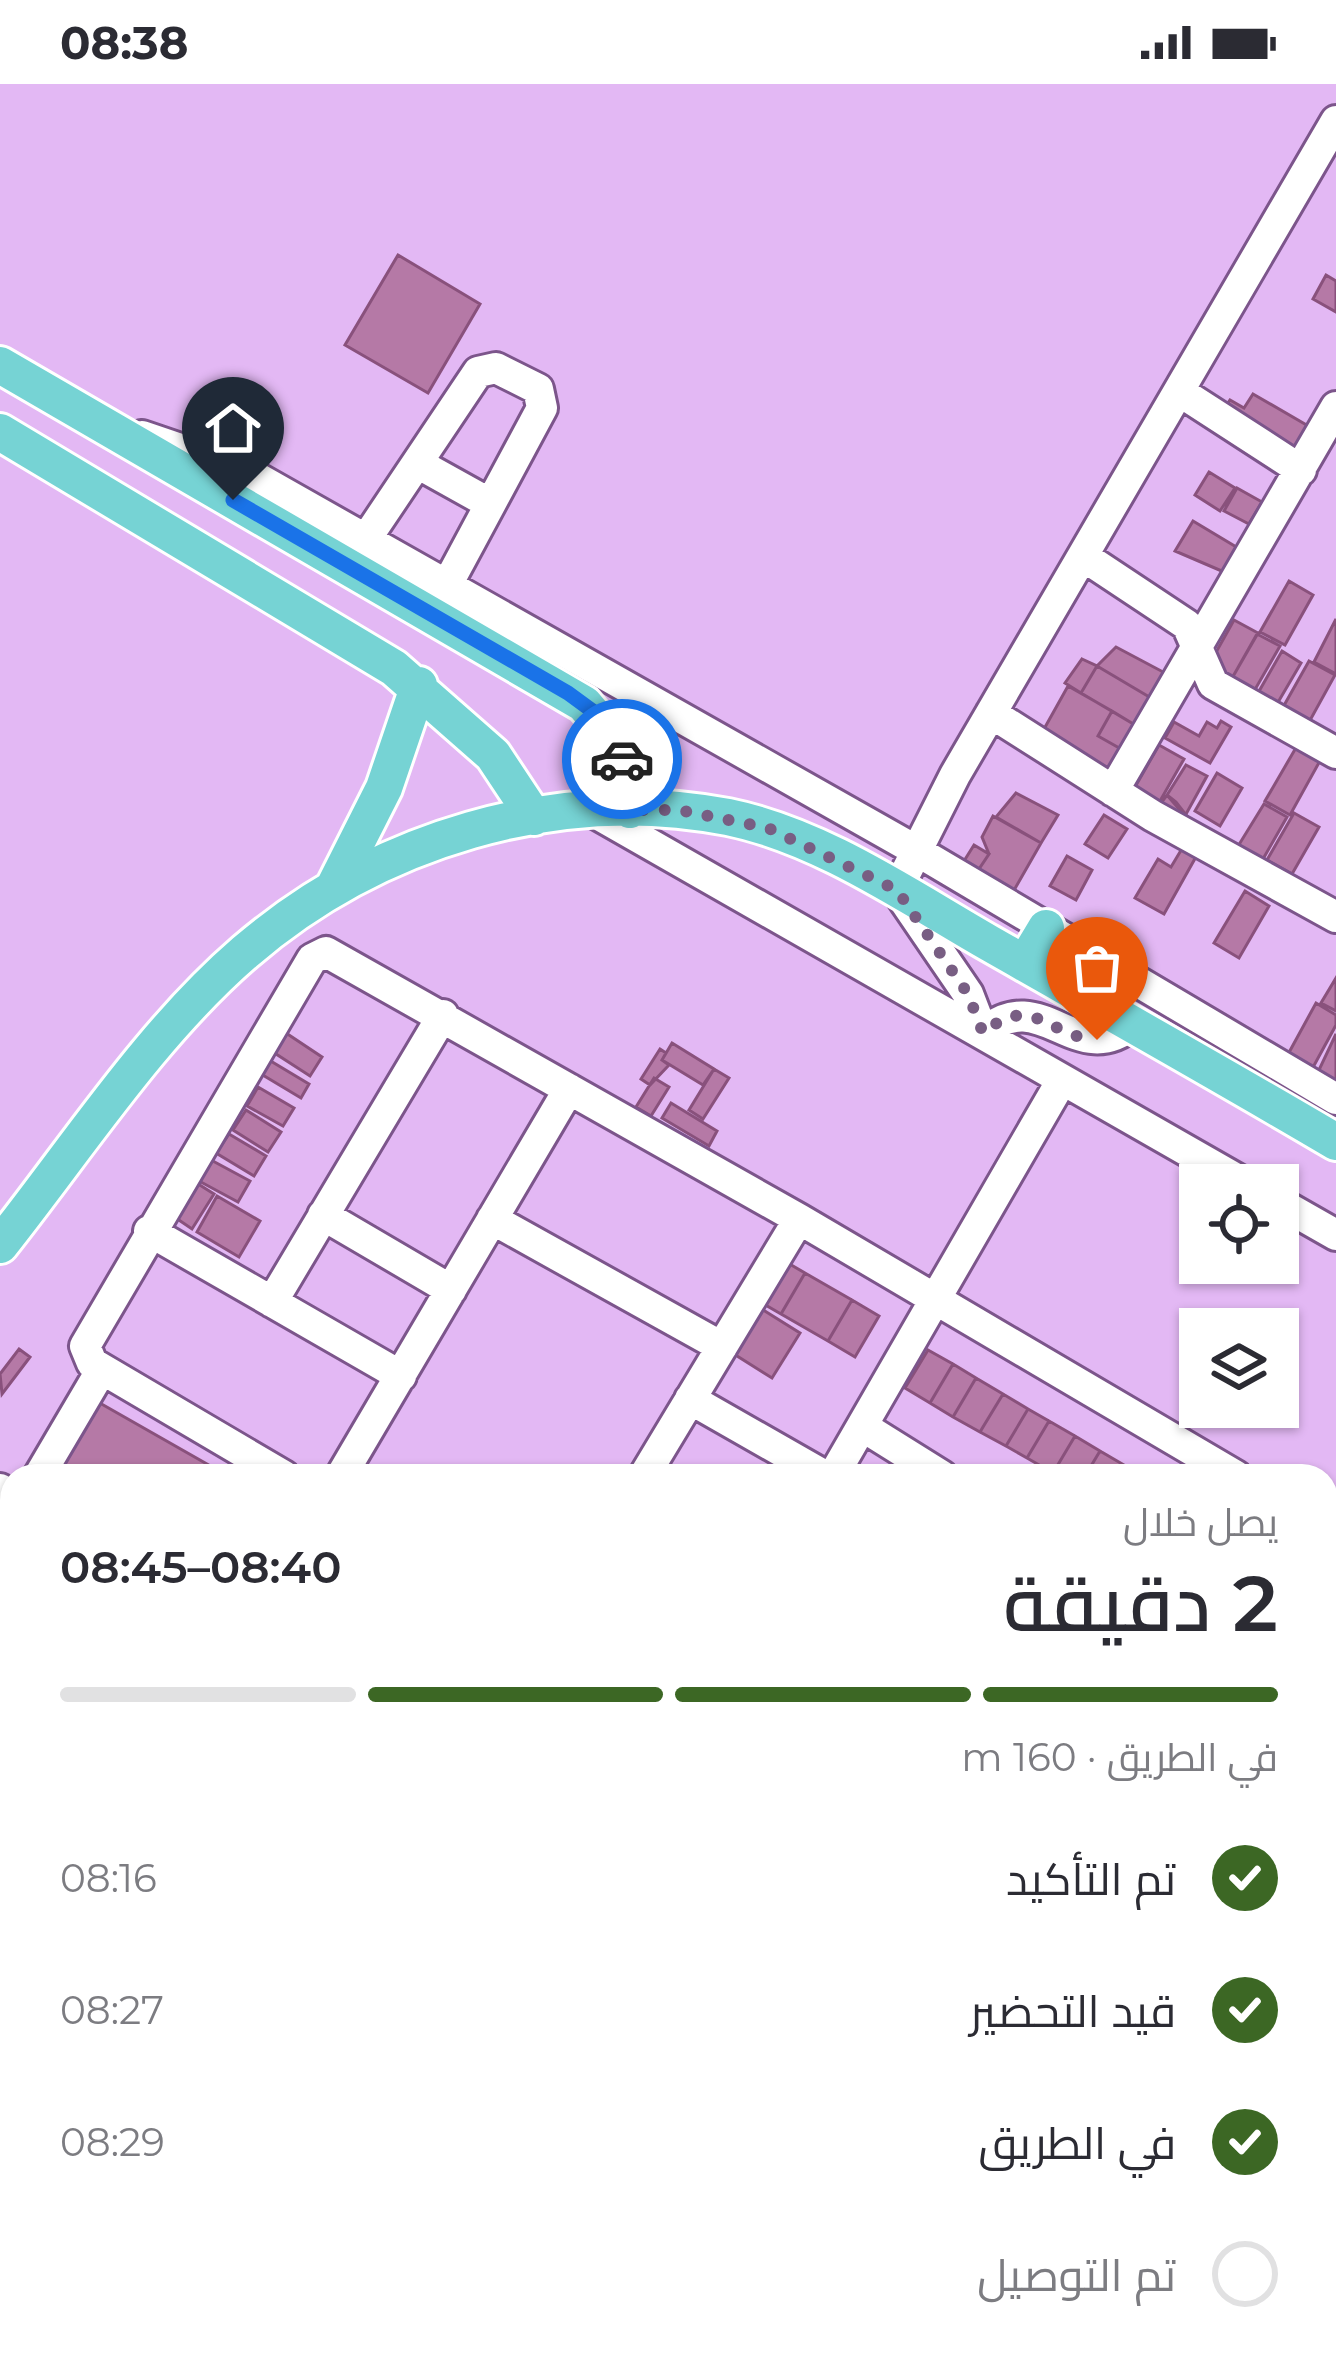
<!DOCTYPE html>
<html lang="ar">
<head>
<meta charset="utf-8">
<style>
	body { margin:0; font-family:Montserrat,Cairo,sans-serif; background:#f2f2f3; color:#2b2b33; direction:rtl; height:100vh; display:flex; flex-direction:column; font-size:45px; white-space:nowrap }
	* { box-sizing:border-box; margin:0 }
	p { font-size:39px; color:#7c7c81 }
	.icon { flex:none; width:66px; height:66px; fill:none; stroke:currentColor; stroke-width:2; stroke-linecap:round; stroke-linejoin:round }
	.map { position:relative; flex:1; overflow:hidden; direction:ltr }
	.details { position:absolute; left:0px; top:1380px; width:1338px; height:903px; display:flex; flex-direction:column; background:#fff; border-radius:36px 36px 0 0; box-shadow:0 3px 9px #0004; direction:rtl }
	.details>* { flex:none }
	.controls { position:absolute; left:1179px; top:1080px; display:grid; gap:24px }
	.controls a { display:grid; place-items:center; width:120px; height:120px; border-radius:0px; background:#fff; box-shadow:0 3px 9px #0004; font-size:60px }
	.pin { position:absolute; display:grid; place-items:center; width:102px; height:102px; color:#fff; margin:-123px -51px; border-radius:50% 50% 50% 0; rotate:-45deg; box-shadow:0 0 12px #0007 }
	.pin .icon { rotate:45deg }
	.courier { position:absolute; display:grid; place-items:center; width:120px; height:120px; margin:-60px; border:9px solid #1a73e8; border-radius:50%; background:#fff; color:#222; box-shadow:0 3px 15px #0007 }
	.head em { font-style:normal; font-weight:600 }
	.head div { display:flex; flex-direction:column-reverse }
	.head { display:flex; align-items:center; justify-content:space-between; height:204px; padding:0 60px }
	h1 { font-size:78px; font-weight:600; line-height:90px }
	.bar { display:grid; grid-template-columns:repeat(4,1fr); gap:18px 12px; align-content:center; height:144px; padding:0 60px }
	.bar i { height:15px; border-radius:9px; background:#e1e1e2 }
	.bar .on { background:#3c6724 }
	.bar p { grid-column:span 4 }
	ol { padding:0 60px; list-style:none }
	li { display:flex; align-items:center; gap:36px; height:132px }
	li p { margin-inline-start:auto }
	li .icon { padding:12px; border-radius:50%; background:#3c6724; color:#fff; stroke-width:4 }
	li:last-child { color:#7c7c81 }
	li i { width:66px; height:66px; border:6px solid #e1e1e2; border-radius:50% }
	.status { display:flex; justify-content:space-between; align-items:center; height:84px; padding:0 60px; background:#fff; direction:ltr }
	.status svg { height:33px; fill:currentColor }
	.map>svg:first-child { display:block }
	.building { fill:#b579a6; stroke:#89517c; stroke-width:3 }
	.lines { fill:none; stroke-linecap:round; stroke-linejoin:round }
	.minor-casing { stroke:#7c558b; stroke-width:36 }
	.major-casing { stroke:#fff; stroke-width:42 }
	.minor { stroke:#fff; stroke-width:30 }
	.major { stroke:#76d3d4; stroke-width:36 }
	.done { stroke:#785e83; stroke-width:12; stroke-dasharray:0 21.6 }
	.route { stroke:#1a73e8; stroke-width:15 }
</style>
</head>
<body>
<div class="status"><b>08:38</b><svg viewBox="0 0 49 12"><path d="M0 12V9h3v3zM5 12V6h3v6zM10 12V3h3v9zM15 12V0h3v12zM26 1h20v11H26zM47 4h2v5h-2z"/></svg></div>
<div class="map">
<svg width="1336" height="2281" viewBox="0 0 1336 2281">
	<rect width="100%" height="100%" fill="#e3b8f4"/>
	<!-- building -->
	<path class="building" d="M398,171L480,220L428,309L345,261Z
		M1326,191L1336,197V228L1313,215Z
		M1253,310L1310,343L1291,374L1226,322L1230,316L1244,324Z
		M1209,388L1235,404L1220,427L1195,411Z
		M1237,404L1262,418L1249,440L1224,427Z
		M1193,437L1238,464L1224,488L1175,467Z
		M1289,497L1313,511L1285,561L1260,548Z
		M1336,535V590L1314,578Z
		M1234,536L1258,549L1228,601L1210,579Z
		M1257,550L1280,562L1253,609L1231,596Z
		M1116,563L1165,589L1151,614L1097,582Z
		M1282,567L1301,579L1277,620L1258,609Z
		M1082,575L1097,582L1081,609L1065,599Z
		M1309,577L1335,591L1308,640L1282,625Z
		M1097,582L1151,614L1135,641L1081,609Z
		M1068,602L1112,627L1098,652L1121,665L1106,692L1039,654Z
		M1112,627L1135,641L1121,665L1098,652Z
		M1221,637L1231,643L1210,679L1165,654L1174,638L1199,652L1207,638L1217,644Z
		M1159,661L1184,675L1156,724L1131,710Z
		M1297,662L1321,675L1290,731L1265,717Z
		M1186,681L1207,692L1185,732L1167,711Z
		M1217,689L1242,704L1220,742L1195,727Z
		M1016,709L1058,731L1041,759L996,733Z
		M1167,711L1176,718L1190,736L1155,727Z
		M1264,720L1287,733L1263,775L1254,776L1235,767Z
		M1294,729L1319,743L1292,790L1267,776Z
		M1104,731L1127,745L1108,774L1085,760Z
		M993,732L1041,759L1009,815L973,794L989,770L982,753Z
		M974,761L989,770L973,794L959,785Z
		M1183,763L1197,771L1164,830L1135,814L1158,775L1171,783Z
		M1067,772L1092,786L1076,816L1050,802Z
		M1245,807L1269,822L1239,874L1214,859Z
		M1336,894V927L1321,919Z
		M1316,919L1336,931V941L1311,987L1286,974Z
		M286,949L322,973L310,992L273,968Z
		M1336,950V997L1318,988Z
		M672,959L714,985L703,1001L662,976Z
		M660,965L666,969L662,976L669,981L650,1001L641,995Z
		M269,976L309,1000L301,1014L261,990Z
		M714,985L729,994L703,1035L689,1026Z
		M654,994L669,1003L651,1032L636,1023Z
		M258,1003L294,1024L283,1042L247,1022Z
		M671,1019L717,1047L709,1062L662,1034Z
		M246,1026L281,1048L268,1068L233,1046Z
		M229,1050L266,1072L254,1092L216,1069Z
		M211,1076L250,1097L238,1118L199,1097Z
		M195,1098L214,1110L192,1145L173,1132Z
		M217,1112L260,1137L239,1173L197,1148Z
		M781,1175L805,1189L781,1230L757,1216Z
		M805,1189L852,1216L828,1257L781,1230Z
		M852,1216L879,1232L855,1273L828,1257Z
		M755,1221L800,1249L772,1294L726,1265Z
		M19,1265L30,1273L2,1310L0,1290Z
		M928,1266L953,1280L930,1319L905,1304Z
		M953,1280L976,1294L953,1333L930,1319Z
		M976,1294L1003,1310L980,1348L953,1333Z
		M1003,1310L1028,1325L1006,1362L980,1348Z
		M91,1314L228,1392H46Z
		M1028,1325L1049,1337L1027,1374L1006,1362Z
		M1049,1337L1075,1352L1053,1389L1027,1374Z
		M1075,1352L1100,1367L1085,1392H1057L1053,1389Z
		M1100,1367L1124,1381L1118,1392H1085Z
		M1124,1381L1144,1392H1118Z
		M1336,1700V1764L1331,1773L1326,1769V1716Z
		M12,1742V1821L0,1842V1762Z
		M0,2003L12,2010V2053L0,2073Z
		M1173,2271L1167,2281H1124L1107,2272Z"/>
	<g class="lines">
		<!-- minor casing -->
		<g class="minor-casing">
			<path id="minor" d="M1182,309L1301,386
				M142,352L245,387L917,767L1336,1015
				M417,379L489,419
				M366,455L478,288L496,284L538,305L542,324L447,501
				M1083,472L1187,541L1213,600L1336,669
				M991,629L1153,732L1336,833
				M1113,707L1336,323
				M592,727L1247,1101
				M1134,939C1076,989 1042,897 983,949L968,910L897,806L955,691L1336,37
				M1278,1118L1336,1151
				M323,1131L451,1206
				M492,1135L722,1263
				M149,1147L401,1292
				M272,1218L443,931
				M690,1315L825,1392
				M862,1342L942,1392
				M39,1392L102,1285
				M284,1392L92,1279L85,1262L312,875L326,868L799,1135L1236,1392
				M341,1392L569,1005
				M644,1392L799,1135
				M833,1392L1062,996
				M0,1405L12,1412
				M1326,1582L1336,1565
				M0,1624L12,1603
				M1326,1625L1336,1631
				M1326,1784L1336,1790
				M0,1913L12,1892
				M0,1960L12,1967
				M1326,1972L1336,1979
				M0,2148L12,2155
				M1326,2165L1336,2148
				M218,2271L246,2281
				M534,2271L551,2281
				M309,2281L315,2271
				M650,2281L656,2271
				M834,2281L840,2271
				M910,2281L916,2271
				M1089,2281L1095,2271
				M1256,2281L1262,2271"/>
		</g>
		<!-- major casing -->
		<g class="major-casing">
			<path id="major" d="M0,281L584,620L617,659L630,726
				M0,348L394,584L493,671L534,733
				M335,801L384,704L419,601
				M1025,879L1046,844
				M0,1161C77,1064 150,950 245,868C375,756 556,700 728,733C821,752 907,812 989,859C1105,925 1221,990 1336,1058"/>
		</g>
		<!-- minor -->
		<use href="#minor" class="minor"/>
		<!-- major -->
		<use href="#major" class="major"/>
	</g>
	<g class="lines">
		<!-- done -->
		<path class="done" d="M622,675L630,726H679L768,744L897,806L968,910L983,949C1033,907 1048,953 1097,956"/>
		<!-- route -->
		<path class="route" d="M233,416L568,609L598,631L622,675"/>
	</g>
</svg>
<div class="controls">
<a><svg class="icon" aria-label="locate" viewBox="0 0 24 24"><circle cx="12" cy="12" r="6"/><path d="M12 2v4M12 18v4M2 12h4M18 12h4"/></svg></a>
<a><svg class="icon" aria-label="layers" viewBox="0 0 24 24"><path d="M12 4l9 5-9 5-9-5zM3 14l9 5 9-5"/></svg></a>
</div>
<div class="pin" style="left:1097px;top:956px;background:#ea580c"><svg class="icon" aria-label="bag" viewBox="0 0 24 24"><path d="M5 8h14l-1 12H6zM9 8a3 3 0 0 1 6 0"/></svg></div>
<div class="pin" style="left:233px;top:416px;background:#1f2937"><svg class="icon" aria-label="home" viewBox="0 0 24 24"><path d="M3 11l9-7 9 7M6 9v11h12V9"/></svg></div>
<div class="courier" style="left:622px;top:675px"><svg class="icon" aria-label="car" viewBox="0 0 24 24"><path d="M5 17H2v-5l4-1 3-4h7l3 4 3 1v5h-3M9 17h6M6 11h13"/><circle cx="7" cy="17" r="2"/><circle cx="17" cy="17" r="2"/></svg></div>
<section class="details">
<div class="head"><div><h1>2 دقيقة</h1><p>يصل خلال</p></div><em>08:40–08:45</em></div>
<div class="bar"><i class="on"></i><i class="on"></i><i class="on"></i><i></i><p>في الطريق · 160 m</p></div>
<ol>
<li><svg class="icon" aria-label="check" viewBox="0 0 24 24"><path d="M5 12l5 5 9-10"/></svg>تم التأكيد<p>08:16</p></li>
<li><svg class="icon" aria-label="check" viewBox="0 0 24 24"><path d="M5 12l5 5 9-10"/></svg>قيد التحضير<p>08:27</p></li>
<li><svg class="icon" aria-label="check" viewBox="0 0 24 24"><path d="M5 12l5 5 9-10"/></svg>في الطريق<p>08:29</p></li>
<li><i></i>تم التوصيل</li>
</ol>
</section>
</div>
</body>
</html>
